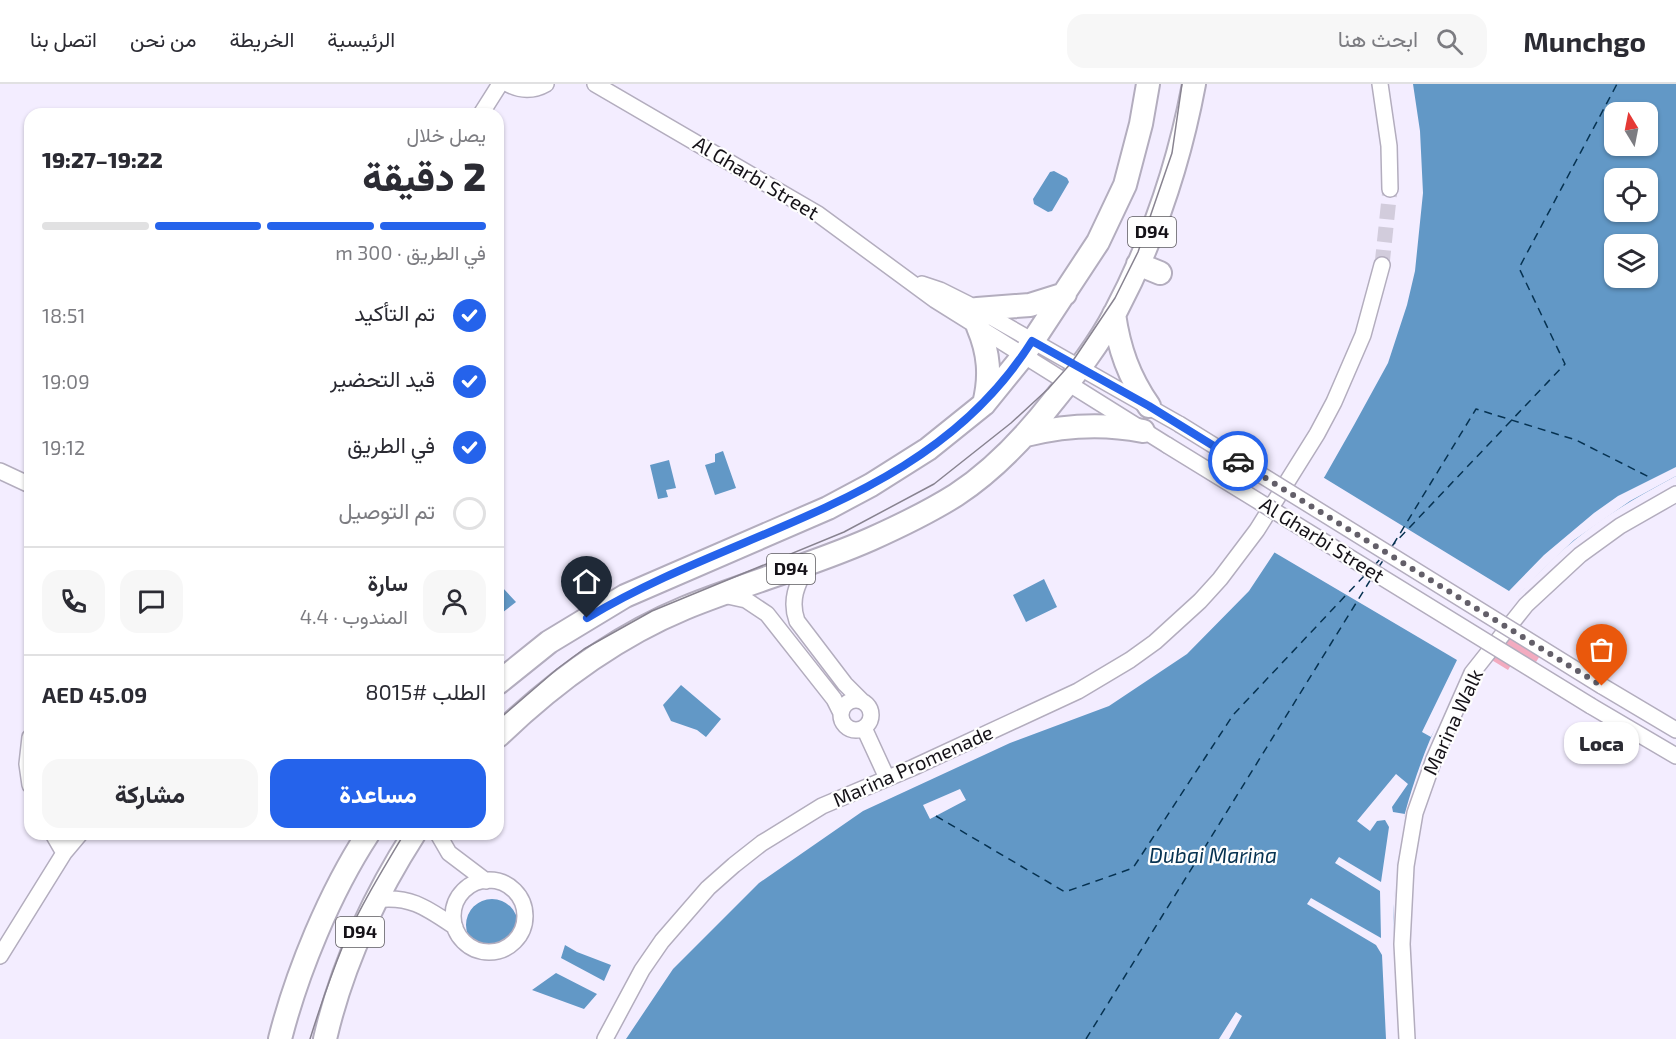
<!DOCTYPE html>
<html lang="ar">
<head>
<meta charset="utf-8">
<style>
	body { margin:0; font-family:"Exo 2",Vazirmatn,sans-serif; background:#f7f7f7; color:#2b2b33; direction:rtl; height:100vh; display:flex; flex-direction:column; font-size:22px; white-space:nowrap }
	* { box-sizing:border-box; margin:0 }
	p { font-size:20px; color:#7c7c81 }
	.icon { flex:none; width:33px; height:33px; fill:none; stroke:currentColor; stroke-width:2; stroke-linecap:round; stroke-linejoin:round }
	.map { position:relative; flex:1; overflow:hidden; direction:ltr }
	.side { position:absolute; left:24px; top:24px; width:480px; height:732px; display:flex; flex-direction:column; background:#fff; border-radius:18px; box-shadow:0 2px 4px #0004; direction:rtl }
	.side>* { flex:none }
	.needle { width:39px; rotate:350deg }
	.buttons { position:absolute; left:1604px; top:18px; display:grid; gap:12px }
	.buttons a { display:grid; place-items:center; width:54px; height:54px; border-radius:12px; background:#fff; box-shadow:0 2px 4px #0004; font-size:30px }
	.pin { position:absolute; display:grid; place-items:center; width:51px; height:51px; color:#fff; margin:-62px -26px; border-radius:50% 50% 50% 0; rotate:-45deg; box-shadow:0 0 6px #0007 }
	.pin .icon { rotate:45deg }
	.courier { position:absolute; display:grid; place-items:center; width:60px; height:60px; margin:-30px; border:4px solid #2563eb; border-radius:50%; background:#fff; color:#222; box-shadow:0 2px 8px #0007 }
	.bubble { position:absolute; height:42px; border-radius:18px; background:#fff; box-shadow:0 2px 4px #0004; font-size:20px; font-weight:800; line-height:42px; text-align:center; direction:rtl }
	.head em { font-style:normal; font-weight:800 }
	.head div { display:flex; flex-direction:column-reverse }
	.head { display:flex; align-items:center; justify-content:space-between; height:102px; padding:0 18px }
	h1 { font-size:39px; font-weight:800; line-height:45px }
	.bar { display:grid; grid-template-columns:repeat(4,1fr); gap:9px 6px; align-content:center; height:72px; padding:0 18px }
	.bar i { height:8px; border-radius:4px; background:#e1e1e2 }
	.bar .active { background:#2563eb }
	.bar p { grid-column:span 4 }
	.line { display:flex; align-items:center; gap:15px; padding:0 18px; border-top:2px solid #e1e1e2 }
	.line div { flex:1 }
	.round { display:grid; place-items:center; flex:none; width:63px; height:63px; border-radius:18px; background:#f7f7f7 }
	ol { padding:0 18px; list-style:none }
	li { display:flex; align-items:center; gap:18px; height:66px }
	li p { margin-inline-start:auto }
	li .icon { padding:6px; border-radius:50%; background:#2563eb; color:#fff; stroke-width:4 }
	li:last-child { color:#7c7c81 }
	li i { width:33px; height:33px; border:3px solid #e1e1e2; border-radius:50% }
	.action { display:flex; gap:12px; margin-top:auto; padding:12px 18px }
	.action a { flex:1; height:69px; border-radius:18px; background:#2563eb; color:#fff; font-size:24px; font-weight:800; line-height:69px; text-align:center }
	.action a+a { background:#f7f7f7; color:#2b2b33 }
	header { display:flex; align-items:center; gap:36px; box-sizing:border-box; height:84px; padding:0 30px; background:#fff; border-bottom:2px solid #e1e1e2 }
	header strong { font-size:28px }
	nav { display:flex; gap:33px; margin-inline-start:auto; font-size:21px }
	.search { width:420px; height:54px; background:#f7f7f7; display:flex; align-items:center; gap:15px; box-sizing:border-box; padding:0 21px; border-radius:18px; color:#7c7c81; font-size:22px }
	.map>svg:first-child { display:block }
	.green { fill:#f3abc0 }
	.water { fill:#6298c6; fill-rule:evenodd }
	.pier { fill:#f3edff }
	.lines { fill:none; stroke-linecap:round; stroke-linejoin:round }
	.ferry { stroke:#063251; stroke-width:1.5; stroke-dasharray:8 6; stroke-linecap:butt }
	.street-tunnel { stroke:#d2ccdc; stroke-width:15; stroke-dasharray:15 8; stroke-linecap:butt }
	.street-casing { stroke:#b3adbe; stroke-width:18 }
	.primary-casing { stroke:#b3adbe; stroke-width:26 }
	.street { stroke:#fff; stroke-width:15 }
	.primary { stroke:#fff; stroke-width:22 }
	.tram { stroke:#888390; stroke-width:1.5 }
	.street-bridge-casing { stroke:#b3adbe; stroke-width:18; stroke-linecap:butt }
	.street-bridge { stroke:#fff; stroke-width:15 }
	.done { stroke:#635f69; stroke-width:6; stroke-dasharray:0 10.8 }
	.route { stroke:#2563eb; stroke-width:8 }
	.labels { text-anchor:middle; stroke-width:4.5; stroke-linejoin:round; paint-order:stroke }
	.shield { fill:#fefefe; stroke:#5b595d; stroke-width:1.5 }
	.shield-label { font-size:18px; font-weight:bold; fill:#151218 }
	.street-label { font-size:20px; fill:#151218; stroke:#fefefe }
	.water-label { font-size:21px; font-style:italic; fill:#063251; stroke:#fefefe }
</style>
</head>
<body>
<header>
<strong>Munchgo</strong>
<div class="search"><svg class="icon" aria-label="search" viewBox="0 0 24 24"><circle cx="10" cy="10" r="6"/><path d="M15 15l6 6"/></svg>ابحث هنا</div>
<nav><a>الرئيسية</a><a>الخريطة</a><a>من نحن</a><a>اتصل بنا</a></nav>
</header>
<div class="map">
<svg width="1676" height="955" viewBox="0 0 1676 955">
	<rect width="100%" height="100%" fill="#f3edff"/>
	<!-- green -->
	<path class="green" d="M1512,537L1548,559L1536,578L1519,568L1508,586L1490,575Z"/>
	<!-- water -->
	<path class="water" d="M1413,0H1676V392C1641,411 1607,430 1576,455C1492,522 1433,625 1405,729C1398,756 1395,786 1394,814C1391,861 1397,908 1400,955H626L673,885L759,799L863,727L1010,659L1109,622L1187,570L1249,507L1325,392L1354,341L1388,279L1407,221L1415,187L1423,109L1420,47ZM1614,28H1647V62H1614ZM1614,94H1647V128H1614ZM1614,160H1647V194H1614Z
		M1054,87L1067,94L1069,98L1052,127L1048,128L1034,120L1033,115L1050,88Z
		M723,367L736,404L715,411L705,381L715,378V370Z
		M669,376L676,404L666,406L668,413L658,415L650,381Z
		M1044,495L1057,523L1026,538L1013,511Z
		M502,503L516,518L498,532V506Z
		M681,601L721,635L706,653L697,646L671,637L663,621Z
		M466 841a26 26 0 1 1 52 0a26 26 0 1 1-52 0Z
		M565,861L577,868L611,881L604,897L561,874Z
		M556,889L597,910L584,925L532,906Z"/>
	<!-- pier -->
	<path class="pier" d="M1676,383V392L1630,417L1574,456L1542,486L1518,512L1520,514L1470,584L1467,583L1431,653L1422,648L1457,576L1272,467L1321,392L1509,507L1544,471L1594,429L1618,412Z
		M1396,690L1408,700L1392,723L1393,728L1405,730L1397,778L1393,834L1400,955H1386L1382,871L1376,861L1307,820L1311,814L1381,854L1380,807L1335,779L1339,773L1381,798L1389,743L1385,736L1377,737L1370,747L1357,737Z
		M960,705L966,716L930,735L923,721Z
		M1236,928L1242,932L1229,955H1219Z"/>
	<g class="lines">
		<!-- ferry -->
		<path class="ferry" d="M1393,461L1476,325L1576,356L1651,394
			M1390,464L1565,280L1519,184L1617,0
			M1374,482L1381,474
			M1378,484L1384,475
			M936,732L1065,808L1133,784L1233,631L1364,492
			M1086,955L1371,495"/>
		<!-- street-tunnel -->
		<path class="street-tunnel" d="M1382,181L1390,105"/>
		<!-- street casing -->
		<g class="street-casing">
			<path id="street" d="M508,0C520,7 534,7 546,0
				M595,0L818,130L935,216L1167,361
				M1380,0L1389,62L1390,105
				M481,30L500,0
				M922,200L940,206L968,220L1179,340
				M0,387L30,401
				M808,479C798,499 789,515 797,537L845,600L862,617
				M723,511L746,516L767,530L834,615L841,629
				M1602,602L1676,646
				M841 631a15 15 0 1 1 30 0a15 15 0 1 1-30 0Z
				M1591,622L1676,672
				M864,644L887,694
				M30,653L27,680L30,701
				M53,750L64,769
				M438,750L449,769L486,797
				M453 832a36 36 0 1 1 72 0a36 36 0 1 1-72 0Z
				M375,816C410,811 427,824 455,843
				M0,872L64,769L80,750
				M605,955L642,886L662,857L708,804L734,781L762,759L822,722L912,684L1078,607L1130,576L1155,558L1200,517L1220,495L1257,446L1317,350L1334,318L1363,251L1382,181
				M1407,955L1402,860L1406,782L1415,729L1434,675L1472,589L1526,521L1580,471L1620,442L1676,410"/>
		</g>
		<!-- primary casing -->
		<g class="primary-casing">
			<path id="primary" d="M1138,180L1160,189
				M977,225L1030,221L1065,210
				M1114,230C1119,265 1129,293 1149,322
				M978,243C989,269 991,292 984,320
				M1026,351C1066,341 1103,339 1143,347
				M498,599L549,558L625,512L828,424L871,401L928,365L984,320L1023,272L1098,158L1125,101L1141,40L1148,0
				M498,652C553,599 615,553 685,524C746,499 810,482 871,455C900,442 929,428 956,411C994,386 1026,352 1054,316C1076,289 1099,260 1115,229C1153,157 1179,80 1194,0
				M280,955C297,888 330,808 368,750
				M325,955C342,881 373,814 414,750"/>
		</g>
		<!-- street -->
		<use href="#street" class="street"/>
		<!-- primary -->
		<use href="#primary" class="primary"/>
		<!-- tram -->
		<path class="tram" d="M498,636L557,585L584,565L652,527L844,448L934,400L1011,339L1048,305L1072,278L1115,214L1138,168L1172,69L1182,0
			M310,955C320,923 331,891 344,859C361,821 383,785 404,750"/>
		<!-- street-bridge casing -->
		<g class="street-bridge-casing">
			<path id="street-bridge" d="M1179,340L1602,602
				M1167,361L1591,622"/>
		</g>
		<!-- street-bridge -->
		<use href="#street-bridge" class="street-bridge"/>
	</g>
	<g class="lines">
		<!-- done -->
		<path class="done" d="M1238,377L1602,602"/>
		<!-- route -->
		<path class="route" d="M587,534C739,442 930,420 1032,257L1149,322L1238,377"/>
	</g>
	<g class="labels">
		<!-- shield labels -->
		<g class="shield">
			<rect x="1128" y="133" width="48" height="30" rx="4.5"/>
			<rect x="767" y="470" width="48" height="30" rx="4.5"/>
			<rect x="336" y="833" width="48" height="30" rx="4.5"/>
		</g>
		<g class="shield-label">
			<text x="1152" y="154">D94</text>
			<text x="791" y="491">D94</text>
			<text x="360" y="854">D94</text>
		</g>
		<!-- street labels -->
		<g class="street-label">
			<text transform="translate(756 94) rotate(31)" y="7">Al Gharbi Street</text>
			<text transform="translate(1322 456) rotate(32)" y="7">Al Gharbi Street</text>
			<text transform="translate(1453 638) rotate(-65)" y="7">Marina Walk</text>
			<text transform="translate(913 682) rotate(-24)" y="7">Marina Promenade</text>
		</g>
		<!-- water labels -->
		<g class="water-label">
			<text x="1213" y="779">Dubai Marina</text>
		</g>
	</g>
</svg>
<div class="buttons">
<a><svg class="needle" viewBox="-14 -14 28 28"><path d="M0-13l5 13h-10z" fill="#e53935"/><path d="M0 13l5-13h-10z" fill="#7c7c81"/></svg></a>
<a><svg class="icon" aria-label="locate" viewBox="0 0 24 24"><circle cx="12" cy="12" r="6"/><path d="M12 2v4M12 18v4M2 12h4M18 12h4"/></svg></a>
<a><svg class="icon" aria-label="layers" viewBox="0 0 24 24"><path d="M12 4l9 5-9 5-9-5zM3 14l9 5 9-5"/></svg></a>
</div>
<div class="pin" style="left:1602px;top:602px;background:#ea580c"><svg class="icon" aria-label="bag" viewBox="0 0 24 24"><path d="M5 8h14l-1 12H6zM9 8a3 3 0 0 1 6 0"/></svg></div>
<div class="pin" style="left:587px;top:534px;background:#1f2937"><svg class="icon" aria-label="home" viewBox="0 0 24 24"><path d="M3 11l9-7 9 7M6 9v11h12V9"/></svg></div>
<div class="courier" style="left:1238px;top:377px"><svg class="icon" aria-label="car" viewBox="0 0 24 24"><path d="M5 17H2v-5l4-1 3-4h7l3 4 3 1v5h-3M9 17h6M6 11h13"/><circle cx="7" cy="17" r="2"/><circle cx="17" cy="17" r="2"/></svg></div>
<div class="bubble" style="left:1564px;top:638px;width:75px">Loca</div>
<section class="side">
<div class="head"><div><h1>2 دقيقة</h1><p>يصل خلال</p></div><em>19:22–19:27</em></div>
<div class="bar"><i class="active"></i><i class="active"></i><i class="active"></i><i></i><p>في الطريق · 300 m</p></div>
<ol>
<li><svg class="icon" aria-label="check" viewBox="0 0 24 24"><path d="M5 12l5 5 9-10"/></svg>تم التأكيد<p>18:51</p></li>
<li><svg class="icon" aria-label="check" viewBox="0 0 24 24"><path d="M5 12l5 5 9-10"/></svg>قيد التحضير<p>19:09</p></li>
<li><svg class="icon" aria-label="check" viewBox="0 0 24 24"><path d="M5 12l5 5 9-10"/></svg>في الطريق<p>19:12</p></li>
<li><i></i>تم التوصيل</li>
</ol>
<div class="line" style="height:108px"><a class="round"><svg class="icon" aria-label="person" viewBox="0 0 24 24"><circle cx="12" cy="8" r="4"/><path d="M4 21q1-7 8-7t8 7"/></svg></a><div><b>سارة</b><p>المندوب · 4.4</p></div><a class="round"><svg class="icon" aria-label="chat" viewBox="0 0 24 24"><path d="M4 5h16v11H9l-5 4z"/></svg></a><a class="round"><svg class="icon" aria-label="phone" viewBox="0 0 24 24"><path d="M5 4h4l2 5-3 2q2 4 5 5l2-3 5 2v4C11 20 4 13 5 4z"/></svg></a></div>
<div class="line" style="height:78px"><div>الطلب #8015</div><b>AED 45.09</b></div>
<div class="action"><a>مساعدة</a><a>مشاركة</a></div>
</section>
</div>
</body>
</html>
